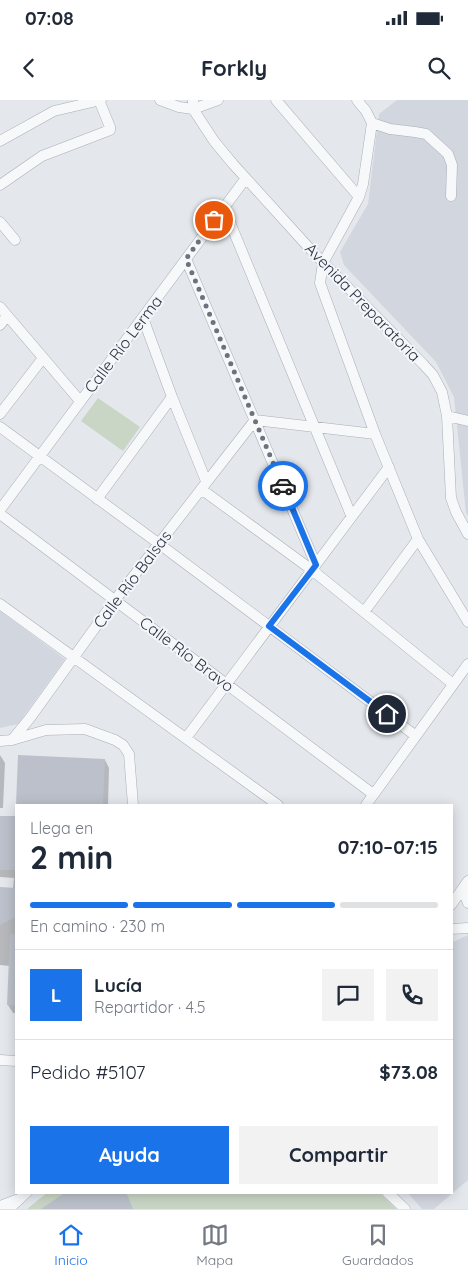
<!DOCTYPE html>
<html lang="es">
<head>
<meta charset="utf-8">
<style>
	body { margin:0; font-family:Quicksand,sans-serif; background:#f2f2f3; color:#1f2937; height:100vh; display:flex; flex-direction:column; font-size:19px; white-space:nowrap }
	* { box-sizing:border-box; margin:0 }
	p { font-size:16px; color:#747a83 }
	.icon { flex:none; width:28px; height:28px; fill:none; stroke:currentColor; stroke-width:2; stroke-linecap:round; stroke-linejoin:round }
	.map { position:relative; flex:1; overflow:hidden }
	.sheet { position:absolute; left:15px; top:704px; width:438px; height:390px; display:flex; flex-direction:column; background:#fff; border-radius:0px; box-shadow:0 2px 12px #0003 }
	.sheet>* { flex:none }
	.pin { position:absolute; display:grid; place-items:center; width:42px; height:42px; color:#fff; margin:-21px; border:2px solid #fff; border-radius:50%; box-shadow:0 1px 5px #0007 }
	.courier { position:absolute; display:grid; place-items:center; width:50px; height:50px; margin:-25px; border:4px solid #1a73e8; border-radius:50%; background:#fff; color:#222; box-shadow:0 1px 6px #0007 }
	.headline em { font-style:normal; font-weight:700 }
	.headline div { display:flex; flex-direction:column-reverse }
	.headline { display:flex; align-items:center; justify-content:space-between; height:85px; padding:0 15px }
	h1 { font-size:32px; font-weight:700; line-height:38px }
	.bar { display:grid; grid-template-columns:repeat(4,1fr); gap:8px 5px; align-content:center; height:60px; padding:0 15px }
	.bar i { height:6px; border-radius:4px; background:#e0e1e3 }
	.bar .on { background:#1a73e8 }
	.bar p { grid-column:span 4 }
	.line { display:flex; align-items:center; gap:12px; padding:0 15px; border-top:1px solid #e0e1e3 }
	.line div { flex:1 }
	.round { display:grid; place-items:center; flex:none; width:52px; height:52px; border-radius:0px; background:#f2f2f3 }
	.action { display:flex; gap:10px; margin-top:auto; padding:10px 15px }
	.action a { flex:1; height:58px; border-radius:0px; background:#1a73e8; color:#fff; font-size:20px; font-weight:700; line-height:58px; text-align:center }
	.action a+a { background:#f2f2f3; color:#1f2937 }
	.status { display:flex; justify-content:space-between; align-items:center; height:35px; padding:0 25px; background:#fff; direction:ltr }
	.status svg { height:14px; fill:currentColor }
	header { display:flex; justify-content:space-between; align-items:center; height:65px; padding:0 15px; background:#fff; font-size:22px; font-weight:700 }
	.menu { display:flex; justify-content:space-around; align-items:center; height:70px; border-top:1px solid #e0e1e3; background:#fff; font-size:14px; color:#747a83 }
	.menu a { display:grid; justify-items:center; gap:2px }
	.menu .on { color:#1a73e8 }
	.map>svg:first-child { display:block }
	.built { fill:#d2d6de }
	.green { fill:#c9d6c5 }
	.shadow { fill:#0003 }
	.building { fill:#bbc0ca }
	.lines { fill:none; stroke-linecap:round; stroke-linejoin:round }
	.minor-casing { stroke:#a9aeb7; stroke-width:11 }
	.minor { stroke:#f7f8fa; stroke-width:10 }
	.done { stroke:#6c737f; stroke-width:5; stroke-dasharray:0 9 }
	.route { stroke:#1a73e8; stroke-width:6 }
	.labels { text-anchor:middle; stroke-width:4; stroke-linejoin:round; paint-order:stroke }
	.street-label { font-size:16px; fill:#2b3445; stroke:#f4f6f9 }
</style>
</head>
<body>
<div class="status"><b>07:08</b><svg viewBox="0 0 49 12"><path d="M0 12V9h3v3zM5 12V6h3v6zM10 12V3h3v9zM15 12V0h3v12zM26 1h20v11H26zM47 4h2v5h-2z"/></svg></div>
<header><svg class="icon" aria-label="back" viewBox="0 0 24 24"><path d="M15 5l-7 7 7 7"/></svg>Forkly<svg class="icon" aria-label="search" viewBox="0 0 24 24"><circle cx="10" cy="10" r="6"/><path d="M15 15l6 6"/></svg></header>
<div class="map">
<svg width="468" height="1109" viewBox="0 0 468 1109">
	<rect width="100%" height="100%" fill="#e4e7ec"/>
	<!-- built -->
	<path class="built" d="M397,0H468V416L466,413L454,297L436,262L344,165L340,152L368,104L379,14Z
		M0,511L65,559L18,624L0,628Z
		M468,835V1080L434,1109H422L408,1093L451,1092V843Z"/>
	<!-- green -->
	<path class="green" d="M98,298L140,327L123,351L81,321Z
		M48,1092H379L396,1109H27Z"/>
	<!-- shadow -->
	<path class="shadow" d="M0,655L5,663L3,708H0Z
		M105,660L109,668L108,705H17Z
		M0,717H16V913H13L8,905L10,866L0,865V788L13,789L14,778L0,777Z"/>
	<!-- building -->
	<path class="building" d="M18,655L105,659L103,705H16Z
		M0,716H16V770H0Z
		M0,787L16,788V817L0,825Z
		M10,834H16V906L7,905Z
		M66,1092H126L133,1109H41Z"/>
	<g class="lines">
		<!-- minor casing -->
		<g class="minor-casing">
			<path id="minor" d="M160,0L179,7L193,9L218,0
				M193,0V9L214,41L233,64L311,150L423,264L433,275L442,292L447,316L451,398L456,412L468,434
				M276,0L359,97
				M357,0L366,11L372,23
				M372,23L363,84L359,97L323,163L320,183L375,334L418,439L468,522
				M372,23L390,29L415,32L426,34L448,54L452,65L451,96
				M0,41L54,11L101,0
				M0,85L42,56L110,30V27L99,0
				M224,108L351,415
				M0,122L15,140
				M186,159L316,465
				M0,207L80,301
				M143,218L172,297L206,381
				M0,225L7,216
				M0,314L43,258
				M447,316L468,321
				M0,327L158,443L416,636
				M201,389L312,470L453,584
				M97,399L172,297
				M0,410L246,78
				M0,414L373,694
				M0,504L278,705
				M364,512L418,439
				M186,638L389,367
				M12,640L30,618L115,500L255,320L375,334
				M0,641L12,640L46,630L85,629L115,640L123,645L129,654L133,705
				M366,705L468,564
				M463,789L468,803
				M451,805L468,781
				M451,829L468,828
				M0,960L16,961
				M387,1092L405,1109
				M0,1106L16,1100
				M9,1109L27,1092"/>
		</g>
		<!-- minor -->
		<use href="#minor" class="minor"/>
	</g>
	<g class="lines">
		<!-- done -->
		<path class="done" d="M214,120L186,159L283,386"/>
		<!-- route -->
		<path class="route" d="M283,386L316,465L269,526L387,614"/>
	</g>
	<g class="labels">
		<!-- street labels -->
		<g class="street-label">
			<text transform="translate(363 202) rotate(46)" y="6">Avenida Preparatoria</text>
			<text transform="translate(123 244) rotate(-53)" y="6">Calle Río Lerma</text>
			<text transform="translate(132 479) rotate(-53)" y="6">Calle Río Balsas</text>
			<text transform="translate(187 554) rotate(37)" y="6">Calle Río Bravo</text>
		</g>
	</g>
</svg>
<div class="pin" style="left:214px;top:120px;background:#ea580c"><svg class="icon" aria-label="bag" viewBox="0 0 24 24"><path d="M5 8h14l-1 12H6zM9 8a3 3 0 0 1 6 0"/></svg></div>
<div class="pin" style="left:387px;top:614px;background:#1f2937"><svg class="icon" aria-label="home" viewBox="0 0 24 24"><path d="M3 11l9-7 9 7M6 9v11h12V9"/></svg></div>
<div class="courier" style="left:283px;top:386px"><svg class="icon" aria-label="car" viewBox="0 0 24 24"><path d="M5 17H2v-5l4-1 3-4h7l3 4 3 1v5h-3M9 17h6M6 11h13"/><circle cx="7" cy="17" r="2"/><circle cx="17" cy="17" r="2"/></svg></div>
<section class="sheet">
<div class="headline"><div><h1>2 min</h1><p>Llega en</p></div><em>07:10–07:15</em></div>
<div class="bar"><i class="on"></i><i class="on"></i><i class="on"></i><i></i><p>En camino · 230 m</p></div>
<div class="line" style="height:90px"><b class="round" style="background:#1a73e8;color:#fff">L</b><div><b>Lucía</b><p>Repartidor · 4.5</p></div><a class="round"><svg class="icon" aria-label="chat" viewBox="0 0 24 24"><path d="M4 5h16v11H9l-5 4z"/></svg></a><a class="round"><svg class="icon" aria-label="phone" viewBox="0 0 24 24"><path d="M5 4h4l2 5-3 2q2 4 5 5l2-3 5 2v4C11 20 4 13 5 4z"/></svg></a></div>
<div class="line" style="height:65px"><div>Pedido #5107</div><b>$73.08</b></div>
<div class="action"><a>Ayuda</a><a>Compartir</a></div>
</section>
</div>
<nav class="menu">
<a class="on"><svg class="icon" aria-label="home" viewBox="0 0 24 24"><path d="M3 11l9-7 9 7M6 9v11h12V9"/></svg>Inicio</a>
<a><svg class="icon" aria-label="map" viewBox="0 0 24 24"><path d="M3 6l6-2 6 2 6-2v14l-6 2-6-2-6 2zM9 4v14M15 6v14"/></svg>Mapa</a>
<a><svg class="icon" aria-label="saved" viewBox="0 0 24 24"><path d="M7 4h10v16l-5-4-5 4z"/></svg>Guardados</a>
</nav>
</body>
</html>
